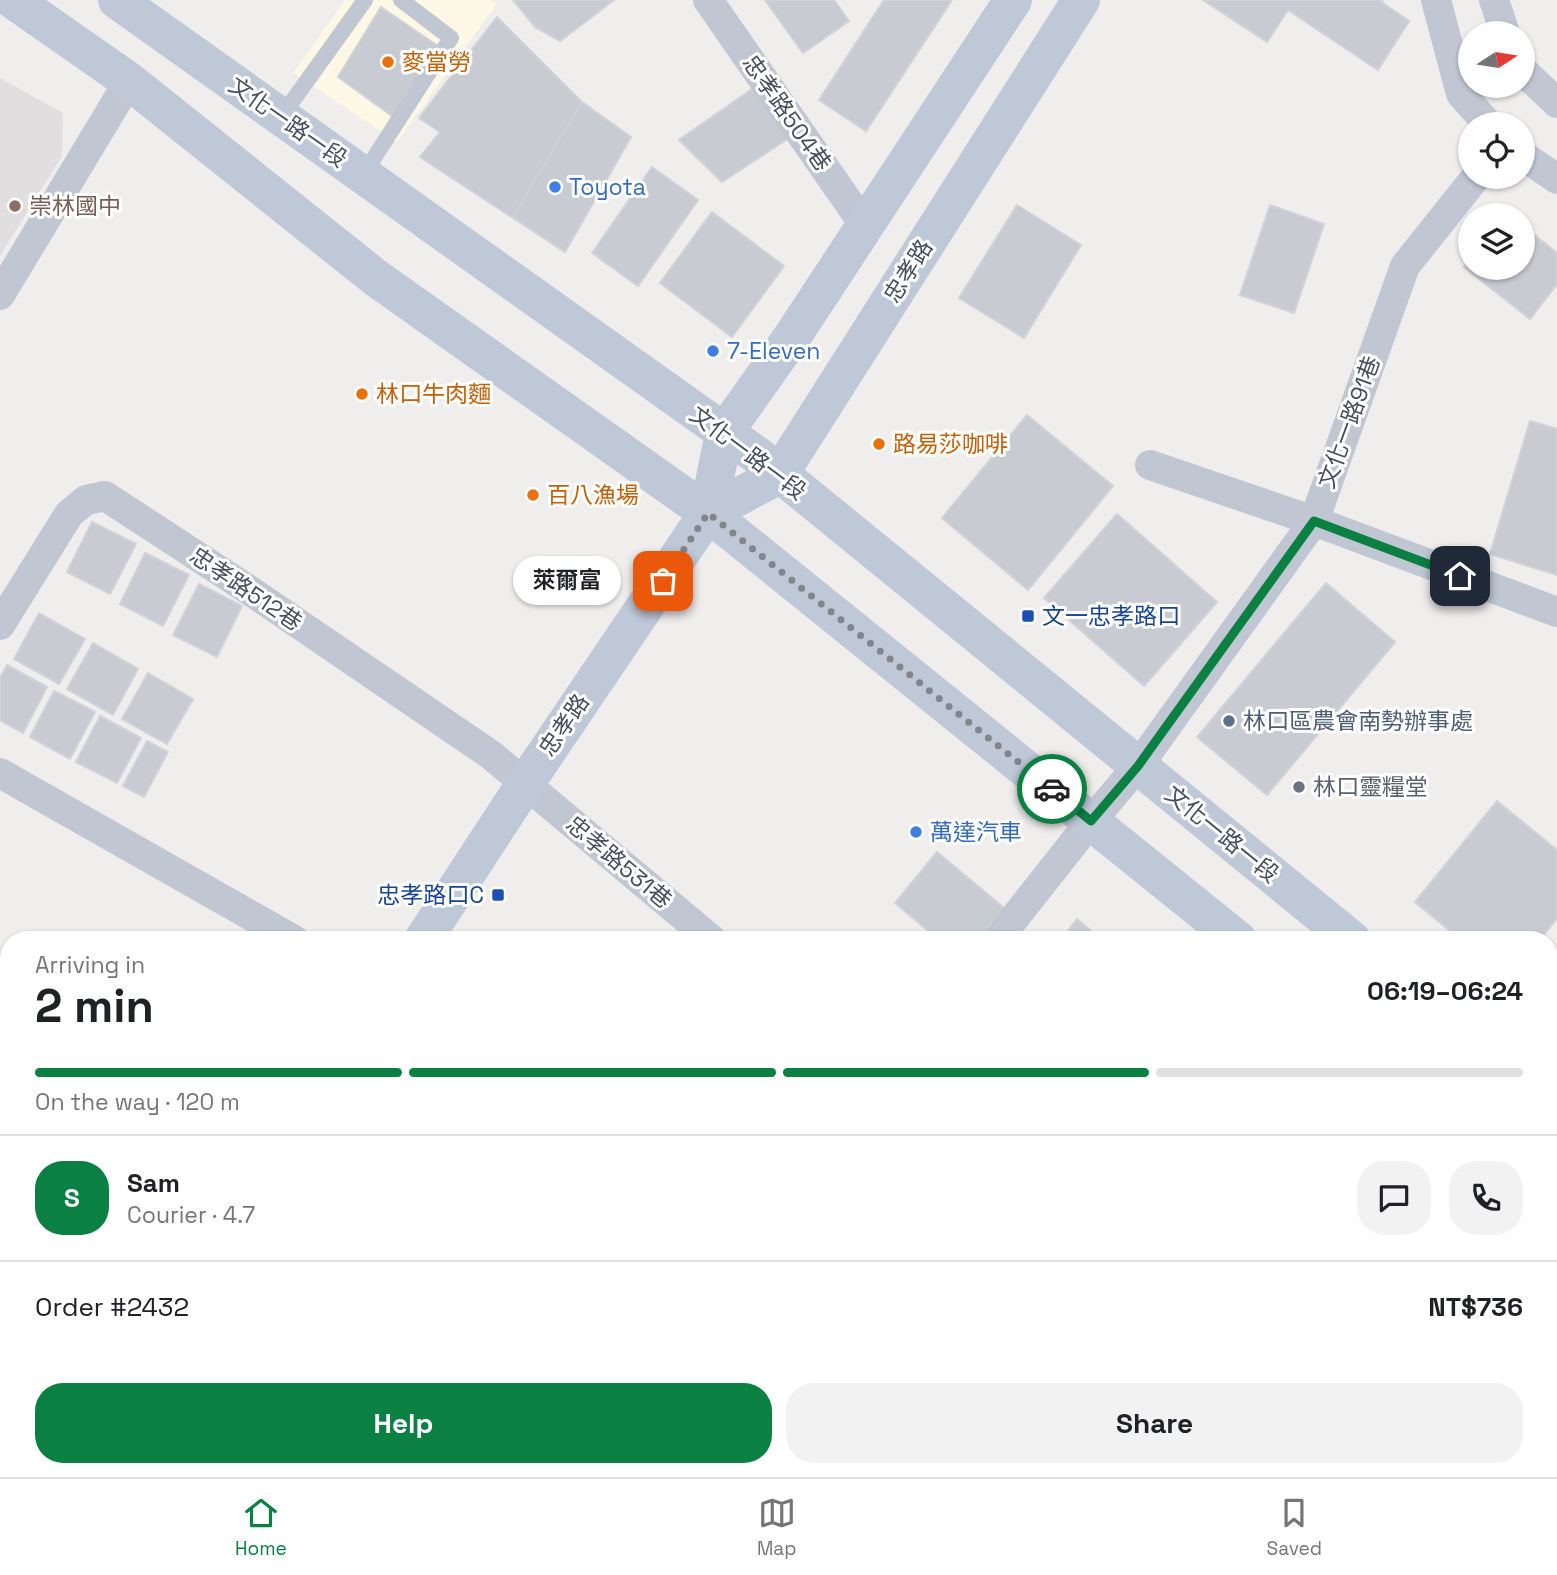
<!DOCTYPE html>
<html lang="en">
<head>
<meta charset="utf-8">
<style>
	body { margin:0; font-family:"Space Grotesk","Noto Sans TC",sans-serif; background:#f2f2f2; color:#202124; height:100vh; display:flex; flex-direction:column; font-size:26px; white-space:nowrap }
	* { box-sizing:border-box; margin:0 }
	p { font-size:23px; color:#757577 }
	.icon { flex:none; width:38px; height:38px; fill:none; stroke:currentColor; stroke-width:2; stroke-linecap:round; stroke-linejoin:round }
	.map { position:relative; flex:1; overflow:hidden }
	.side { position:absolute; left:0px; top:931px; width:1558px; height:546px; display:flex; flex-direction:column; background:#fff; border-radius:28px 28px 0 0; box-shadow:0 2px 5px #0004 }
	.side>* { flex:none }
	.needle { width:46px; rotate:78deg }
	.controls { position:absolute; left:1458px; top:21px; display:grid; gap:14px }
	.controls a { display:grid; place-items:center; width:77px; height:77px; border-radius:50%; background:#fff; box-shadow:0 2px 5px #0004; font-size:35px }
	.pin { position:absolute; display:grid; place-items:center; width:60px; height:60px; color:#fff; margin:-30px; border-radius:14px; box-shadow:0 4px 10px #0006 }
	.courier { position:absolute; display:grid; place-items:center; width:70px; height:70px; margin:-35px; border:5px solid #0b8043; border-radius:50%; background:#fff; color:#222; box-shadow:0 2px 9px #0007 }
	.bubble { position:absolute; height:49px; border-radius:24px; background:#fff; box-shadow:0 2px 5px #0004; font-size:23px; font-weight:600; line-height:49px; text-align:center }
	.head em { font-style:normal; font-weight:600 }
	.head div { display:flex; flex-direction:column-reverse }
	.head { display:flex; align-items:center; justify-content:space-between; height:119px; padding:0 35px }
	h1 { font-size:46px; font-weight:600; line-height:52px }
	.bar { display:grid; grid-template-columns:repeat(4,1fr); gap:10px 7px; align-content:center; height:84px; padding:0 35px }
	.bar i { height:9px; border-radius:5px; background:#e0e0e0 }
	.bar .active { background:#0b8043 }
	.bar p { grid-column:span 4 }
	.line { display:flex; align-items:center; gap:18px; padding:0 35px; border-top:2px solid #e0e0e0 }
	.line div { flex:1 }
	.round { display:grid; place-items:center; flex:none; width:74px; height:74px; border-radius:28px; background:#f2f2f2 }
	.cta { display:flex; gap:14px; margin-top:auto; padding:14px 35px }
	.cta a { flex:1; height:80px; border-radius:28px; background:#0b8043; color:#fff; font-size:28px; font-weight:600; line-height:80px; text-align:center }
	.cta a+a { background:#f2f2f2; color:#202124 }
	.tab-bar { display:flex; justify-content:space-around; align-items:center; height:98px; border-top:2px solid #e0e0e0; background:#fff; font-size:19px; color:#757577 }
	.tab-bar a { display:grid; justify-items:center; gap:4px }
	.tab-bar .active { color:#0b8043 }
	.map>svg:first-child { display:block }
	.commercial { fill:#fcf8e5 }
	.education { fill:#e1dedf }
	.green { fill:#baefd4 }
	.building { fill:#c9cbd3; stroke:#d1d2d9; stroke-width:2 }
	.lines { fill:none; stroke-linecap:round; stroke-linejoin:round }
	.lane { stroke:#c0c7d3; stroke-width:16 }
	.street { stroke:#c0c7d3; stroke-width:30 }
	.secondary { stroke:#bfc8d7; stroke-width:38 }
	.done { stroke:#81868d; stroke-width:7; stroke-dasharray:0 12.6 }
	.route { stroke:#0b8043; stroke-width:9 }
	.food-dot { fill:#e8710a; stroke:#fff; stroke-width:2.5 }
	.shop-dot { fill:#3f7fe0; stroke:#fff; stroke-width:2.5 }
	.education-dot { fill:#8d6e63; stroke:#fff; stroke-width:2.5 }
	.transit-dot { fill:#1a4fb4; stroke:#fff; stroke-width:2.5 }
	.service-dot { fill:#5c6f8a; stroke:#fff; stroke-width:2.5 }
	.worship-dot { fill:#6b7280; stroke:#fff; stroke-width:2.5 }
	.labels { text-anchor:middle; stroke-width:6; stroke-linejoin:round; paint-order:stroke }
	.food-label { font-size:23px; fill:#c56008; stroke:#fff; text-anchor:start }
	.street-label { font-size:23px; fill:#454e5a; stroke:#fff }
	.shop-label { font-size:23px; fill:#366cbe; stroke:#fff; text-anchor:start }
	.education-label { font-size:23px; fill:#785e54; stroke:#fff; text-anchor:start }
	.transit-label { font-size:23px; fill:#164399; stroke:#fff; text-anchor:start }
	.service-label { font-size:23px; fill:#4e5e75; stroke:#fff; text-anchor:start }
	.worship-label { font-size:23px; fill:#5b616d; stroke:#fff; text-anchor:start }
</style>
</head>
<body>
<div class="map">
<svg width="1557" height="1477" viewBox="0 0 1557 1477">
	<rect width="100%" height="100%" fill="#f0eded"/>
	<!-- commercial -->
	<path class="commercial" d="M345,0H491L496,5L397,142L293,73Z"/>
	<!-- education -->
	<path class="education" d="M0,78L63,113L62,156L0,256Z"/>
	<!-- green -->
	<path class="green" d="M0,1378L9,1379V1468H115L113,1477H0Z
		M641,1468H772L775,1477H643Z"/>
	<!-- building -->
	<path class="building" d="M513,0H614L560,41L535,27Z
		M765,0H834L849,21L803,53Z
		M884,0H952L866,131L819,100Z
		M1203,0H1383L1381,2L1409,21L1378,70L1288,10L1267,42Z
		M381,7L438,46L392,116L338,77Z
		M497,17L582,102L631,137L565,252L420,157L440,132L419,118Z
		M755,87L789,138L722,182L679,140Z
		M582,102L631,137L565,252L513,217Z
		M652,167L698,200L638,286L592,253Z
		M1017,205L1081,245L1024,338L959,298Z
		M1270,205L1324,224L1294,313L1240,295Z
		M712,212L784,266L732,337L660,283Z
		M1522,225L1557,253V284L1530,319L1464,267L1470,260V268H1522Z
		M1027,415L1113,486L1028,590L942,518Z
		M1530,421L1557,429V575L1490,554Z
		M1117,514L1217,602L1144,686L1044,598Z
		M92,522L136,544L110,594L67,572Z
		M145,553L189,575L163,626L120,604Z
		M1326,583L1395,642L1267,795L1197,737Z
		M199,584L242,606L217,657L173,635Z
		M39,613L85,639L59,684L14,659Z
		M93,643L138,669L113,715L67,689Z
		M7,665L47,687L23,733L0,720V678Z
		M148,673L193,699L167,744L122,719Z
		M54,691L95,712L70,759L30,737Z
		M100,716L141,738L117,783L76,762Z
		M147,741L168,752L144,797L123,786Z
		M1497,801L1557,850V918L1540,940H1461L1415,902Z
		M937,852L1004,908L978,940H939L895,903Z
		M1077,919L1102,940H1061Z
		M1549,1293L1557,1300V1450L1549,1443Z"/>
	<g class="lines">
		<!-- lane -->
		<path class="lane" d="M281,117L365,0
			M363,175L451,38L401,0"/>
		<!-- street -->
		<path class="street" d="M708,0L865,226
			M1436,0L1461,94L1488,124
			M1494,0L1505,33
			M1522,70L1557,103
			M1522,155L1557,179
			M0,295L129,81
			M1150,465L1314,521L1557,612
			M0,625L69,514L86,500L105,496L246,588L491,755L712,940
			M0,773L294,940
			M997,940L1091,821L1138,766L1314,521L1405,266L1476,177
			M0,994L9,999
			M0,1043L9,1047
			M453,1468L470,1477
			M799,1468L804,1477
			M838,1468L841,1477
			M1365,1468L1376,1477
			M1163,1477L1171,1468"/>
		<!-- secondary -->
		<path class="secondary" d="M13,0L129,81L376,278L708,513L1238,940
			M117,0L758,456L1352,940
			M708,513L779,475L1081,0
			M423,940L525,784L708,513L724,433L792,337L1013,0
			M1549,1099L1557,1105
			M1549,1190L1557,1197
			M144,1477L146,1468"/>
	</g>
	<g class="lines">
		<!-- done -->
		<path class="done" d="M663,581L708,513L1052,789"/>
		<!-- route -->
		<path class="route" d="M1052,789L1091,821L1138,766L1314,521L1460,576"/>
	</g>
	<!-- markers -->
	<g class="food-dot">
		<circle cx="388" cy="62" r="7"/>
		<circle cx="362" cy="394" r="7"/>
		<circle cx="879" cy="444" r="7"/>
		<circle cx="533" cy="495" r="7"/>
	</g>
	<g class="shop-dot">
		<circle cx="555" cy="187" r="7"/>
		<circle cx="713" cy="351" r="7"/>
		<circle cx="916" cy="832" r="7"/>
	</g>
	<circle class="education-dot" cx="15" cy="206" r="7"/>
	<g class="transit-dot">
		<rect x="1021" y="609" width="14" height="14" rx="3.5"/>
		<rect x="491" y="888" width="14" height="14" rx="3.5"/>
	</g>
	<circle class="service-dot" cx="1229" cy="721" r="7"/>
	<circle class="worship-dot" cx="1299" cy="787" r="7"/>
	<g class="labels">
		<!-- food labels -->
		<g class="food-label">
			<text x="402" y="70">麥當勞</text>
			<text x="376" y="402">林口牛肉麵</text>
			<text x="893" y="452">路易莎咖啡</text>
			<text x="547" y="503">百八漁場</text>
		</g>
		<!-- street labels -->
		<g class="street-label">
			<text transform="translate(787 113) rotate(55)" y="8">忠孝路504巷</text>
			<text transform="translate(288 122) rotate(35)" y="8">文化一路一段</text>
			<text transform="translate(908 271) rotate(-58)" y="8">忠孝路</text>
			<text transform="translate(1349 422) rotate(-70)" y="8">文化一路91巷</text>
			<text transform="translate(748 453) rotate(37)" y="8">文化一路一段</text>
			<text transform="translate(246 589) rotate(34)" y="8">忠孝路512巷</text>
			<text transform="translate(564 725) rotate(-56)" y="8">忠孝路</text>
			<text transform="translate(1222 834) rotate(39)" y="8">文化一路一段</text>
			<text transform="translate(619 862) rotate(40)" y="8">忠孝路531巷</text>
		</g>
		<!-- shop labels -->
		<g class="shop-label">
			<text x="569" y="195">Toyota</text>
			<text x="727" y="359">7-Eleven</text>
			<text x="930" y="840">萬達汽車</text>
		</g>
		<!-- education labels -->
		<g class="education-label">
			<text x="29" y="214">崇林國中</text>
		</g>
		<!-- transit labels -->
		<g class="transit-label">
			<text x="1042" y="624">文一忠孝路口</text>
			<text x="484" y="903" text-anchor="end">忠孝路口C</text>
		</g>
		<!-- service labels -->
		<g class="service-label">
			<text x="1243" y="729">林口區農會南勢辦事處</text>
		</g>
		<!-- worship labels -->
		<g class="worship-label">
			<text x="1313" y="795">林口靈糧堂</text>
		</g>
	</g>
</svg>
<div class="controls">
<a><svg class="needle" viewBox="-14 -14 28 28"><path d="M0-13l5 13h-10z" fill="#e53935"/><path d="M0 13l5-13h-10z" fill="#757577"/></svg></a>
<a><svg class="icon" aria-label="locate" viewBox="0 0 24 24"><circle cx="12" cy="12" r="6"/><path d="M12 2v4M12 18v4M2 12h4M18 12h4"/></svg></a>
<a><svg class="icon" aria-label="layers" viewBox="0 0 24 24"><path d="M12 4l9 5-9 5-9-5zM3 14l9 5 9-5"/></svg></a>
</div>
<div class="pin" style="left:663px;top:581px;background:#ea580c"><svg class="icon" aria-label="bag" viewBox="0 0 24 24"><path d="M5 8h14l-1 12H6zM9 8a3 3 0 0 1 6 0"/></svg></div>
<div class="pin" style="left:1460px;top:576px;background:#1f2937"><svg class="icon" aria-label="home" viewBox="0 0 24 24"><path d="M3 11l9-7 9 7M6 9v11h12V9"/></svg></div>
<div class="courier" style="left:1052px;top:789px"><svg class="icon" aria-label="car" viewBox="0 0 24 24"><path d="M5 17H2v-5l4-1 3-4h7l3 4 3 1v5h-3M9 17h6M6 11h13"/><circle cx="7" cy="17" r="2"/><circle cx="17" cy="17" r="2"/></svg></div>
<div class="bubble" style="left:513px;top:556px;width:108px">萊爾富</div>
<section class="side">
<div class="head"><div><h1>2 min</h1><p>Arriving in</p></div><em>06:19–06:24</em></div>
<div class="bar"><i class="active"></i><i class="active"></i><i class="active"></i><i></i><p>On the way · 120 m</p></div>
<div class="line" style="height:126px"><b class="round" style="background:#0b8043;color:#fff">S</b><div><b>Sam</b><p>Courier · 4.7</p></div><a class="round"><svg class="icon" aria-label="chat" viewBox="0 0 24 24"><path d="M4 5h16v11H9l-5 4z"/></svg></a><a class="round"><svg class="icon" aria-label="phone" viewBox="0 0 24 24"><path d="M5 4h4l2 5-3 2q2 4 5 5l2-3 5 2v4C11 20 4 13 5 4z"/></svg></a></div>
<div class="line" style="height:91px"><div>Order #2432</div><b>NT$736</b></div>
<div class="cta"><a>Help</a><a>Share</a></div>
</section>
</div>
<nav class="tab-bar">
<a class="active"><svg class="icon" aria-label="home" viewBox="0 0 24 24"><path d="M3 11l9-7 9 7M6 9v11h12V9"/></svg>Home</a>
<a><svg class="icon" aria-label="map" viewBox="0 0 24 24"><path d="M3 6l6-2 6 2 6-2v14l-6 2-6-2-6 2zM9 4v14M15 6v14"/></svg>Map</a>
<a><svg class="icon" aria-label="saved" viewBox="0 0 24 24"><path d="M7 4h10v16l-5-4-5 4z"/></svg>Saved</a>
</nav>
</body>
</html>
